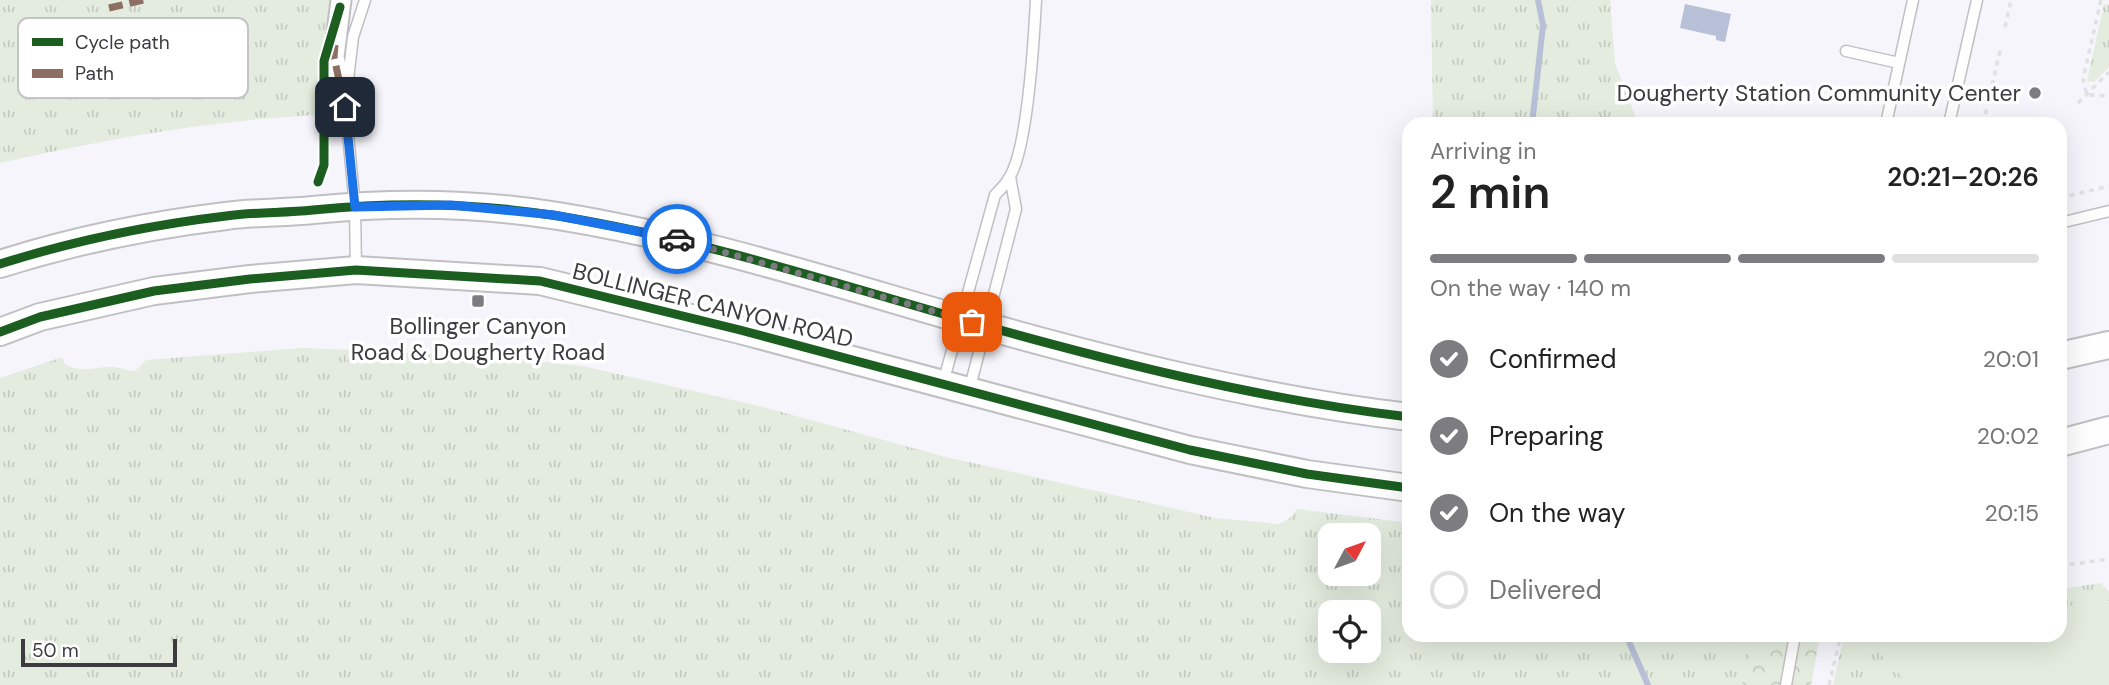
<!DOCTYPE html>
<html lang="en">
<head>
<meta charset="utf-8">
<style>
	body { margin:0; font-family:"DM Sans",sans-serif; background:#f2f2f2; color:#222; height:100vh; display:flex; flex-direction:column; font-size:26px; white-space:nowrap }
	* { box-sizing:border-box; margin:0 }
	p { font-size:23px; color:#767676 }
	.icon { flex:none; width:38px; height:38px; fill:none; stroke:currentColor; stroke-width:2; stroke-linecap:round; stroke-linejoin:round }
	.map { position:relative; flex:1; overflow:hidden }
	.side { position:absolute; left:1402px; top:117px; width:665px; height:525px; display:flex; flex-direction:column; background:#fff; border-radius:21px; box-shadow:0 7px 28px #0002 }
	.side>* { flex:none }
	.needle { width:46px; rotate:49deg }
	.fabs { position:absolute; left:1318px; top:523px; display:grid; gap:14px }
	.fabs a { display:grid; place-items:center; width:63px; height:63px; border-radius:14px; background:#fff; box-shadow:0 7px 28px #0002; font-size:35px }
	.scale { position:absolute; left:21px; bottom:18px; width:156px; box-sizing:border-box; padding-left:7px; border:4px solid #3c3c40; border-top:0; font-size:19px; line-height:24px; white-space:nowrap; color:#3c3c40; -webkit-text-stroke:5px #fff; paint-order:stroke }
	.pin { position:absolute; display:grid; place-items:center; width:60px; height:60px; color:#fff; margin:-30px; border-radius:14px; box-shadow:0 4px 10px #0006 }
	.courier { position:absolute; display:grid; place-items:center; width:70px; height:70px; margin:-35px; border:5px solid #1a73e8; border-radius:50%; background:#fff; color:#222; box-shadow:0 2px 9px #0007 }
	.headline em { font-style:normal; font-weight:600 }
	.headline div { display:flex; flex-direction:column-reverse }
	.headline { display:flex; align-items:center; justify-content:space-between; height:119px; padding:0 28px }
	h1 { font-size:46px; font-weight:600; line-height:52px }
	.bar { display:grid; grid-template-columns:repeat(4,1fr); gap:10px 7px; align-content:center; height:84px; padding:0 28px }
	.bar i { height:9px; border-radius:5px; background:#e0e0e0 }
	.bar .active { background:#7d7d81 }
	.bar p { grid-column:span 4 }
	ol { padding:0 28px; list-style:none }
	li { display:flex; align-items:center; gap:21px; height:77px }
	li p { margin-inline-start:auto }
	li .icon { padding:7px; border-radius:50%; background:#7d7d81; color:#fff; stroke-width:4 }
	li:last-child { color:#767676 }
	li i { width:38px; height:38px; border:4px solid #e0e0e0; border-radius:50% }
	.map>svg:first-child { display:block }
	.grass { fill:url(#grass-tufts); fill-rule:evenodd }
	.park { fill:url(#park-crowns) }
	.pitch { fill:#e3ecde }
	.water { fill:#b7c0d7 }
	.lines { fill:none; stroke-linecap:round; stroke-linejoin:round }
	.stream { stroke:#b7c0d7; stroke-width:6 }
	.lane-casing { stroke:#c0c0c4; stroke-width:13 }
	.street-casing { stroke:#c0c0c4; stroke-width:23 }
	.secondary-casing { stroke:#c0c0c4; stroke-width:30 }
	.path { stroke:#e1e1e2; stroke-width:3.5; stroke-dasharray:5 5; stroke-linecap:butt }
	.lane { stroke:#fefefe; stroke-width:10 }
	.street { stroke:#fefefe; stroke-width:19 }
	.secondary { stroke:#fefefe; stroke-width:26 }
	.quiet { stroke:#8d6e63; stroke-width:7; stroke-dasharray:14 7; stroke-linecap:butt }
	.cycleway-casing { stroke:#fff; stroke-width:13 }
	.cycleway { stroke:#1b5e20; stroke-width:9 }
	.done { stroke:#7d7d81; stroke-width:7; stroke-dasharray:0 12.6 }
	.route { stroke:#1a73e8; stroke-width:9 }
	.poi-dot { fill:#7d7d81; stroke:#fff; stroke-width:2.5 }
	.labels { text-anchor:middle; stroke-width:7; stroke-linejoin:round; paint-order:stroke }
	.poi-label { font-size:23px; fill:#3c3c40; stroke:#fff; text-anchor:end }
	.street-label { font-size:23px; fill:#3c3c40; stroke:#fff }
	.key { fill:#fff; stroke:#c4c4c6; stroke-width:2 }
	.key-label { font-size:19px; fill:#3c3c40 }
</style>
</head>
<body>
<div class="map">
<svg width="2109" height="685" viewBox="0 0 2109 685">
	<defs>
		<pattern id="grass-tufts" width="24" height="20" patternUnits="userSpaceOnUse" patternTransform="scale(1.75)"><rect width="24" height="20" fill="#e3ecde"/><path d="M3 7l-1-3M5 7V3M7 7l1-3M15 17l-1-3M17 17v-4M19 17l1-3" fill="none" stroke="#c4cbc0"/></pattern>
		<pattern id="park-crowns" width="20" height="18" patternUnits="userSpaceOnUse" patternTransform="scale(1.75)"><rect width="20" height="18" fill="#e3ecde"/><path d="M2 6a3 3 0 1 1 6 0M12 15a3 3 0 1 1 6 0" fill="none" stroke="#c4cbc0"/></pattern>
	</defs>
	<rect width="100%" height="100%" fill="#f5f5fb"/>
	<!-- grass -->
	<path class="grass" d="M0,0H332L319,61L318,115C210,120 106,139 0,163Z
		M1431,0H1610L1615,63L1638,124H1433Z
		M2104,4L2109,5V67L2094,82L2087,81Z
		M303,348L495,356L587,367L759,406L942,456L1215,518L1279,524L1289,519L1297,509L1409,523V635H1790L1780,685H0V378L63,357L64,363C81,375 95,366 113,367C120,367 127,371 135,371L146,360ZM1330,536H1368V574H1330ZM1330,612H1368V651H1330Z
		M2101,583L2109,592V601L2060,607V589Z
		M1844,635H1997L2005,685H1833Z"/>
	<!-- park -->
	<path class="park" d="M1753,635H1820L1811,685H1742Z"/>
	<!-- pitch -->
	<path class="pitch" d="M2109,601V685H1910L1862,635H2060V607Z"/>
	<!-- water -->
	<path class="water" d="M1685,4L1731,14L1725,42L1716,40V36L1680,28Z"/>
	<g class="lines">
		<!-- stream -->
		<path class="stream" d="M1532,124L1543,25L1538,0
			M1626,635L1648,685
			M1645,635H1683"/>
		<!-- lane casing -->
		<g class="lane-casing">
			<path id="lane" d="M1846,51L1899,63
				M347,88L353,37L365,0
				M345,103L355,207L356,270
				M1886,124L1913,0
				M1949,124L1977,0
				M2060,223L2109,211
				M943,383L995,195C1000,190 1006,184 1009,178C1028,149 1034,38 1036,0
				M969,391L1016,209L1010,177
				M1786,685L1795,635"/>
		</g>
		<!-- street casing -->
		<g class="street-casing">
			<path id="street" d="M341,0L334,57L345,107"/>
		</g>
		<!-- secondary casing -->
		<g class="secondary-casing">
			<path id="secondary" d="M0,264C73,241 150,225 226,216C255,212 284,213 313,210C393,202 478,203 558,216C694,238 825,280 957,318C1105,360 1256,399 1409,417
				M0,332L40,317L154,291L250,279L356,270L540,281L740,330L1190,450L1307,474L1409,488
				M2060,356L2109,345
				M2060,443L2109,430"/>
		</g>
		<!-- path -->
		<path class="path" d="M2101,0L2083,79L2087,95L2109,96
			M2005,27L2011,0
			M2078,103L2109,72
			M1983,124L2000,51
			M2060,198L2109,186
			M2060,566L2109,559
			M1829,685L1841,635"/>
		<!-- lane -->
		<use href="#lane" class="lane"/>
		<!-- street -->
		<use href="#street" class="street"/>
		<!-- secondary -->
		<use href="#secondary" class="secondary"/>
		<!-- quiet -->
		<path class="quiet" d="M109,8L144,0
			M335,45L334,57L345,107"/>
		<!-- cycleway casing -->
		<g class="cycleway-casing">
			<path id="cycleway" d="M318,182L324,165V61L340,7
				M0,264C73,241 150,225 226,216C255,212 284,213 313,210C393,202 478,203 558,216C694,238 825,280 957,318C1105,360 1256,399 1409,417
				M0,332L40,317L154,291L250,279L356,270L540,281L740,330L1190,450L1307,474L1409,488"/>
		</g>
		<!-- cycleway -->
		<use href="#cycleway" class="cycleway"/>
	</g>
	<g class="lines">
		<!-- done -->
		<path class="done" d="M677,239L972,322"/>
		<!-- route -->
		<path class="route" d="M345,107L355,207L451,205L554,215L677,239"/>
	</g>
	<!-- markers -->
	<g class="poi-dot">
		<circle cx="2035" cy="93" r="7"/>
		<rect x="471" y="294" width="14" height="14" rx="3.5"/>
	</g>
	<g class="labels">
		<!-- poi labels -->
		<g class="poi-label">
			<text x="2021" y="101">Dougherty Station Community Center</text>
			<text x="478" y="334" text-anchor="middle">Bollinger Canyon<tspan x="478" dy="26">Road &amp; Dougherty Road</tspan></text>
		</g>
		<!-- street labels -->
		<g class="street-label">
			<text transform="translate(713 305) rotate(14)" y="8">BOLLINGER CANYON ROAD</text>
		</g>
	</g>
	<!-- legend -->
	<rect x="18" y="18" width="230" height="80" rx="10" class="key"/>
	<rect x="32" y="38" width="31" height="8" fill="#1b5e20"/>
	<rect x="32" y="69" width="31" height="9" fill="#8d6e63"/>
	<g class="key-label">
		<text x="75" y="49">Cycle path</text>
		<text x="75" y="80">Path</text>
	</g>
</svg>
<div class="fabs">
<a><svg class="needle" viewBox="-14 -14 28 28"><path d="M0-13l5 13h-10z" fill="#e53935"/><path d="M0 13l5-13h-10z" fill="#767676"/></svg></a>
<a><svg class="icon" aria-label="locate" viewBox="0 0 24 24"><circle cx="12" cy="12" r="6"/><path d="M12 2v4M12 18v4M2 12h4M18 12h4"/></svg></a>
</div>
<div class="scale">50 m</div>
<div class="pin" style="left:972px;top:322px;background:#ea580c"><svg class="icon" aria-label="bag" viewBox="0 0 24 24"><path d="M5 8h14l-1 12H6zM9 8a3 3 0 0 1 6 0"/></svg></div>
<div class="pin" style="left:345px;top:107px;background:#1f2937"><svg class="icon" aria-label="home" viewBox="0 0 24 24"><path d="M3 11l9-7 9 7M6 9v11h12V9"/></svg></div>
<div class="courier" style="left:677px;top:239px"><svg class="icon" aria-label="car" viewBox="0 0 24 24"><path d="M5 17H2v-5l4-1 3-4h7l3 4 3 1v5h-3M9 17h6M6 11h13"/><circle cx="7" cy="17" r="2"/><circle cx="17" cy="17" r="2"/></svg></div>
<section class="side">
<div class="headline"><div><h1>2 min</h1><p>Arriving in</p></div><em>20:21–20:26</em></div>
<div class="bar"><i class="active"></i><i class="active"></i><i class="active"></i><i></i><p>On the way · 140 m</p></div>
<ol>
<li><svg class="icon" aria-label="check" viewBox="0 0 24 24"><path d="M5 12l5 5 9-10"/></svg>Confirmed<p>20:01</p></li>
<li><svg class="icon" aria-label="check" viewBox="0 0 24 24"><path d="M5 12l5 5 9-10"/></svg>Preparing<p>20:02</p></li>
<li><svg class="icon" aria-label="check" viewBox="0 0 24 24"><path d="M5 12l5 5 9-10"/></svg>On the way<p>20:15</p></li>
<li><i></i>Delivered</li>
</ol>
</section>
</div>
</body>
</html>
